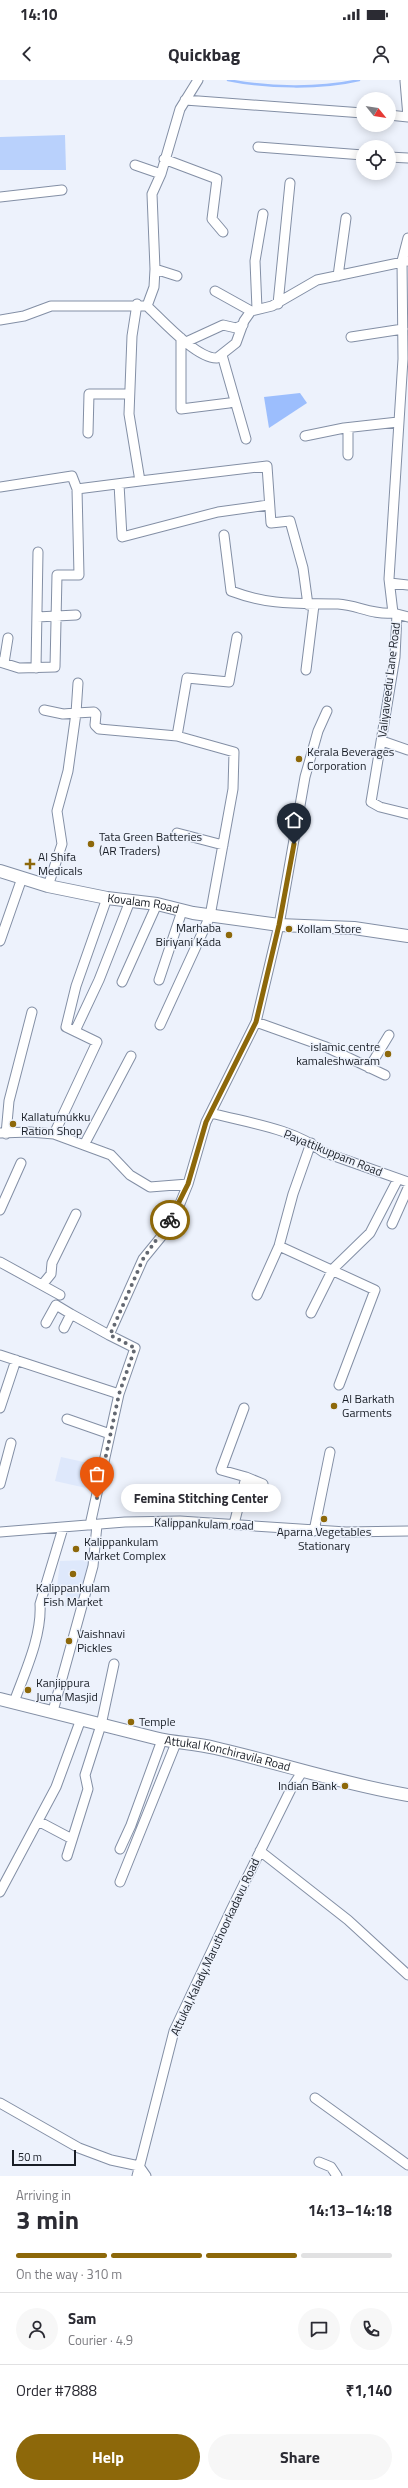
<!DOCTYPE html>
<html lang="en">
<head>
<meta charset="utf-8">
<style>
	body { margin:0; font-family:"Titillium Web",sans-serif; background:#f7f7f7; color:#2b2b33; height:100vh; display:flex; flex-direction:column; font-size:15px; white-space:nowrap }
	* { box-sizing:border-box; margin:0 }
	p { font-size:13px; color:#7c7c81 }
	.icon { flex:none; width:22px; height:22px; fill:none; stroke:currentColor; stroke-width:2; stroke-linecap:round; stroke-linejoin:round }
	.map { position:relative; height:2096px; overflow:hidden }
	.sheet { display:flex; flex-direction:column; background:#fff; flex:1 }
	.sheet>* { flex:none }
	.needle { width:26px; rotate:120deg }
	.buttons { position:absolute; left:356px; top:12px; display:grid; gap:8px }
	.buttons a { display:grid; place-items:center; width:40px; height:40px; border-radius:50%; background:#fff; box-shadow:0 2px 10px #0003; font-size:20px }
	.scale { position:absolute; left:12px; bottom:10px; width:64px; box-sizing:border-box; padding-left:4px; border:2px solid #191e26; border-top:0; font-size:11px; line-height:14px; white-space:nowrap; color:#191e26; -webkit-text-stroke:3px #edf2fc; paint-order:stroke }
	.pin { position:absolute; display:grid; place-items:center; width:34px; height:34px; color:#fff; margin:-41px -17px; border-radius:50% 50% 50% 0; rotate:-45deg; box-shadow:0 0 4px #0007 }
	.pin .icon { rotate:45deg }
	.courier { position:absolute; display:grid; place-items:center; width:40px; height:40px; margin:-20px; border:3px solid #8d680a; border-radius:50%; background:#fff; color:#222; box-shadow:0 1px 5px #0007 }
	.bubble { position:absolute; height:28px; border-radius:14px; background:#fff; box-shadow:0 2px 10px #0003; font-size:13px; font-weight:700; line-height:28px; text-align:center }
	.summary em { font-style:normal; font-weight:700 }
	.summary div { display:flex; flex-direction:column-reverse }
	.summary { display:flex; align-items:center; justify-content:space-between; height:68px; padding:0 16px }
	h1 { font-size:26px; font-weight:700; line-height:30px }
	.bar { display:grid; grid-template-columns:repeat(4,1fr); gap:6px 4px; align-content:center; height:48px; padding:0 16px }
	.bar i { height:5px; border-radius:3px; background:#e1e1e2 }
	.bar .current { background:#8d680a }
	.bar p { grid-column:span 4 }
	.line { display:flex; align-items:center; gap:10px; padding:0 16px; border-top:1px solid #e1e1e2 }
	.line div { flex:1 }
	.round { display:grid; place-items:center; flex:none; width:42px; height:42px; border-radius:21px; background:#f7f7f7 }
	.cta { display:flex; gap:8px; margin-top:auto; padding:8px 16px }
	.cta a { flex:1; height:46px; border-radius:24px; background:#8d680a; color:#fff; font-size:16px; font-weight:700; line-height:46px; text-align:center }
	.cta a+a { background:#f7f7f7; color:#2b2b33 }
	.status { display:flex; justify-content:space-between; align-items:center; height:28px; padding:0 20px; background:#fff; direction:ltr }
	.status svg { height:11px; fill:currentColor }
	header { display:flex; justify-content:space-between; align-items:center; height:52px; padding:0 16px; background:#fff; font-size:18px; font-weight:700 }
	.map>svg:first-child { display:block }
	.built { fill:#dee8fb }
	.green { fill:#b9d1fc }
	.water { fill:#9cbefd }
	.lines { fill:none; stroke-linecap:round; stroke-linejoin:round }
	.stream { stroke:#9cbefd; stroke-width:2.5 }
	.minor-casing { stroke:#838fa5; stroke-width:11 }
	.major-casing { stroke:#838fa5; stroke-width:14 }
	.minor { stroke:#fff; stroke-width:9 }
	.major { stroke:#fff; stroke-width:12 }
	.done { stroke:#636871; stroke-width:4; stroke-dasharray:0 7.2 }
	.route { stroke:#8d680a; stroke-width:5 }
	.poi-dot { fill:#8d680a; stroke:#edf2fc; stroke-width:1.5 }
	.labels { text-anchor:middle; stroke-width:3; stroke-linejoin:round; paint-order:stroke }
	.street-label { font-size:12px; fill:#191e26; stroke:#edf2fc }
	.poi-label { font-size:12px; fill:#191e26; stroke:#edf2fc; text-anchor:start }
</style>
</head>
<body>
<div class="status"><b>14:10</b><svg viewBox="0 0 49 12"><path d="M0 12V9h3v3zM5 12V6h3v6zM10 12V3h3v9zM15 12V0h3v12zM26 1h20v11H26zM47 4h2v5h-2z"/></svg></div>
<header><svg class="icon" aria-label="back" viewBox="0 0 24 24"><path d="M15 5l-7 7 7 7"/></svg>Quickbag<svg class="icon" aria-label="person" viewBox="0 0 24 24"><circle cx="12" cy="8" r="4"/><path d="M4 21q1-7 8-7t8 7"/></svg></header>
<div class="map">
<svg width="408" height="2096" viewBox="0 0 408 2096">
	<rect width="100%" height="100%" fill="#edf2fc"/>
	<!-- built -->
	<path class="built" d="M61,1377L102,1386L95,1410L55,1401Z
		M90,1480L78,1527H65L67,1507H57L60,1481Z"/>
	<!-- green -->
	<path class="green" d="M65,55L66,90H0V57Z"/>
	<!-- water -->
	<path class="water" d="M300,313L307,323L269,348L264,317Z"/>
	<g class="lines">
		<!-- stream -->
		<path class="stream" d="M228,0C267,8 321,9 359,0"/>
		<!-- minor casing -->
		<g class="minor-casing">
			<path id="minor" d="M405,1L408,37
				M185,20L363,33
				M389,35L408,37
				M258,67L363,75
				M389,77L408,78
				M164,79L217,99L212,139L223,152
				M135,85L161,94
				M0,117L62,110
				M408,158L402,181L403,279L389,499L393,533L408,537
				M155,189L177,196
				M338,196L346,138
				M215,211L251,231
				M278,224L290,103
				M147,226L154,207L155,189L152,114L161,94L180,29L198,0
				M257,229L255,181L263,134
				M0,240L24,236L51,226H147C162,240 197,279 217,278L236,263L244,241L251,231L272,226L317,200L408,181
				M351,257L403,249
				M181,258V329L229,323
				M186,262L223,245L236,248L243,245
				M222,275L246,359
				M348,348V375
				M88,353L89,314H129
				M305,356L344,348L398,342
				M140,401L267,386L271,443L290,441L303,488L308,525
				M119,404L122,457L218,432L268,425
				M0,407L72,396L77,409
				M224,455L231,511C271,526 298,523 338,524C357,525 372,535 393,533
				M390,503L408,505
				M397,534L395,577L371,722L380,727L408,734
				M37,537L76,535
				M0,582L19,588L55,587L57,495H79L77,409L140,401L129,334L132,256L137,224
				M4,583L8,558
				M36,588L38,472
				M306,590L314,525
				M44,630L63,634L76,633L78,603
				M382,661L408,670
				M177,753L223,765
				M48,806L62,764L57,731L68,691L76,633L94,632L96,634L95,645L99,649L177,656
				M0,861L22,798
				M159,900L182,831
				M122,902L157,824
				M256,942L326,967L385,995
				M160,945L210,836L233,709L234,672L177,656L187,598L229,602L237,557
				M75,951L99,900L130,821
				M369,988L389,955
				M211,1033C248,1043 292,1048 323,1072L408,1102
				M0,1053L30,1052L54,1054L111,1075L130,1095L150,1107L188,1104
				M6,1054L9,1021L32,932
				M54,1054L97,962L66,947L76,906L107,818
				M84,1065L131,976
				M0,1130L21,1083
				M392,1144L408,1108
				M279,1166L375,1210L339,1305
				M0,1182L60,1215
				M42,1205L51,1194L52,1183L76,1134
				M257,1215L279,1166L293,1114L311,1063
				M311,1233L333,1189L370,1153L398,1099
				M46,1243L56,1225L71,1234
				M64,1248L71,1234L109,1255
				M0,1275L119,1314
				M0,1328L16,1280
				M67,1339L110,1354
				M246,1397L263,1404
				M0,1404L11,1363
				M234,1444L246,1397L221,1390L244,1328
				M90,1445L119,1314L135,1268L109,1255L143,1179L161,1157L179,1126L188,1104L206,1042L256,942L279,845L305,697L318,651L327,631
				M314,1451L330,1372
				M0,1452L125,1442L180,1441L346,1452L408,1451
				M14,1622C25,1592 42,1556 40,1524L63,1448
				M53,1631L93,1486L97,1445
				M38,1741L72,1759
				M120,1769L131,1745L162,1660
				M260,1771L348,1840L408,1895
				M67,1776L88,1709L85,1695L101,1645L114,1584
				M120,1802L176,1663
				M0,1812L56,1707L81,1639
				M315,2018L408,2085
				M0,2023L79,2068L111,2080L139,2086L146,2096
				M319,2082L331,2087L337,2096
				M137,2096L174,1951L231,1830L291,1709L302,1692"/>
		</g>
		<!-- major casing -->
		<g class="major-casing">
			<g id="major">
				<path id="s1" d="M0,791L48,806L107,818L157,824L193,833L279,845L354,848L408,856"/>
				<path id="s2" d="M0,1619L155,1658C175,1663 195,1663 215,1668C280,1683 342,1704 408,1715"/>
			</g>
		</g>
		<!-- minor -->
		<use href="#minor" class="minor"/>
		<!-- major -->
		<use href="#major" class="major"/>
	</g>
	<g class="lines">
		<!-- done -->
		<path class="done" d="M97,1418L119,1314L135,1268L110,1255L143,1179L170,1140"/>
		<!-- route -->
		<path class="route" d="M170,1140L188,1104L206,1042L256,942L279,845L294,764"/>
	</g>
	<!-- markers -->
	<g class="poi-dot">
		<circle cx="299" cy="679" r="4"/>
		<circle cx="91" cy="764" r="4"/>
		<path d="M28 778h4v4h4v4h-4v4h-4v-4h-4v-4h4z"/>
		<circle cx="289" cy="849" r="4"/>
		<circle cx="229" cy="855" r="4"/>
		<circle cx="388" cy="974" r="4"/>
		<circle cx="13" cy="1044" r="4"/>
		<circle cx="334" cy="1326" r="4"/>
		<circle cx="324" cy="1439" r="4"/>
		<circle cx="76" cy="1469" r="4"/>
		<circle cx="73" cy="1494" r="4"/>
		<circle cx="69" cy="1561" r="4"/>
		<circle cx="28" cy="1610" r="4"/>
		<circle cx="131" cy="1642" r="4"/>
		<circle cx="345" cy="1706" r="4"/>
	</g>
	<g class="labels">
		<!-- street labels -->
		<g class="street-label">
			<text transform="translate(389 600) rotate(-83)" y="4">Valiyaveedu Lane Road</text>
			<text dy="4" stroke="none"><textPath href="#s1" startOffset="147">Kovalam Road</textPath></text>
			<text transform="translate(333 1073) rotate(22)" y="4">Payattikuppam Road</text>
			<text transform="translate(204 1444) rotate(2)" y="4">Kalippankulam road</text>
			<text dy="4" stroke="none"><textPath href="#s2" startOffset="234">Attukal Konchiravila Road</textPath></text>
			<text transform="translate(215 1867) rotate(-65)" y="4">Attukal,Kalady,Maruthoorkadavu Road</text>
		</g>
		<!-- poi labels -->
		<g class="poi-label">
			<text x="307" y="676">Kerala Beverages<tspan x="307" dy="14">Corporation</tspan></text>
			<text x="99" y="761">Tata Green Batteries<tspan x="99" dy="14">(AR Traders)</tspan></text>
			<text x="38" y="781">Al Shifa<tspan x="38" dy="14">Medicals</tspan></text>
			<text x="221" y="852" text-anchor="end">Marhaba<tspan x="221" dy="14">Biriyani Kada</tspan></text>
			<text x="297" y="853">Kollam Store</text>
			<text x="380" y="971" text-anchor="end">islamic centre<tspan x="380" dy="14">kamaleshwaram</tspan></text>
			<text x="21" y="1041">Kallatumukku<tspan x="21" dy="14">Ration Shop</tspan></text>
			<text x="342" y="1323">Al Barkath<tspan x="342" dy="14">Garments</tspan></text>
			<text x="324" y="1456" text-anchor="middle">Aparna Vegetables<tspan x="324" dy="14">Stationary</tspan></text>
			<text x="84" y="1466">Kalippankulam<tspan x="84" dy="14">Market Complex</tspan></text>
			<text x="73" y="1512" text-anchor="middle">Kalippankulam<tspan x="73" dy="14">Fish Market</tspan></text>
			<text x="77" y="1558">Vaishnavi<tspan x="77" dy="14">Pickles</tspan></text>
			<text x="36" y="1607">Kanjippura<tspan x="36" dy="14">Juma Masjid</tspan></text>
			<text x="139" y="1646">Temple</text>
			<text x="337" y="1710" text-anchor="end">Indian Bank</text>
		</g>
	</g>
</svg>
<div class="buttons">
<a><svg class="needle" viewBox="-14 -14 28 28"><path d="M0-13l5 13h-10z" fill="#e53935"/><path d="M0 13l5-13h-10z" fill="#7c7c81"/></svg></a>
<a><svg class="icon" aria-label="locate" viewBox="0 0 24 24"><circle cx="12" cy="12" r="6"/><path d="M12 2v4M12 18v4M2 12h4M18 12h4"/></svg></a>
</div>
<div class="scale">50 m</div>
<div class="pin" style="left:97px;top:1418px;background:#ea580c"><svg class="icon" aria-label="bag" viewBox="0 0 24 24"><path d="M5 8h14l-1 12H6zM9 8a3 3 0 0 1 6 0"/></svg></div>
<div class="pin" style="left:294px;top:764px;background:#1f2937"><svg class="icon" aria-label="home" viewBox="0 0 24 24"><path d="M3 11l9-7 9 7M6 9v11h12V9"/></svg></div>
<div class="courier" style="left:170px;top:1140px"><svg class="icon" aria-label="bike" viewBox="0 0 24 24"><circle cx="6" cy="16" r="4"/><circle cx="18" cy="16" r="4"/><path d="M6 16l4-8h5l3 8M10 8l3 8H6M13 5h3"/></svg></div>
<div class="bubble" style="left:121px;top:1404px;width:160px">Femina Stitching Center</div>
</div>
<section class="sheet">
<div class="summary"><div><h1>3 min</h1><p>Arriving in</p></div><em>14:13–14:18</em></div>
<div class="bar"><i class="current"></i><i class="current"></i><i class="current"></i><i></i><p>On the way · 310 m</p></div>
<div class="line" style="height:72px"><a class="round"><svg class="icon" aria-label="person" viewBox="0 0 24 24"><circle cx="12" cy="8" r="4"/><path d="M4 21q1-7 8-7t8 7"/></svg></a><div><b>Sam</b><p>Courier · 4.9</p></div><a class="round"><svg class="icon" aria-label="chat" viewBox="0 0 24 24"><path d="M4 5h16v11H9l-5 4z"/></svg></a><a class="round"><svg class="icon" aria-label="phone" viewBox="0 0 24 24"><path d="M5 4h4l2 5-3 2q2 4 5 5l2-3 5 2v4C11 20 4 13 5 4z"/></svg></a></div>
<div class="line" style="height:52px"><div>Order #7888</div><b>₹1,140</b></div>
<div class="cta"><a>Help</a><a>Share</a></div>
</section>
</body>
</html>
